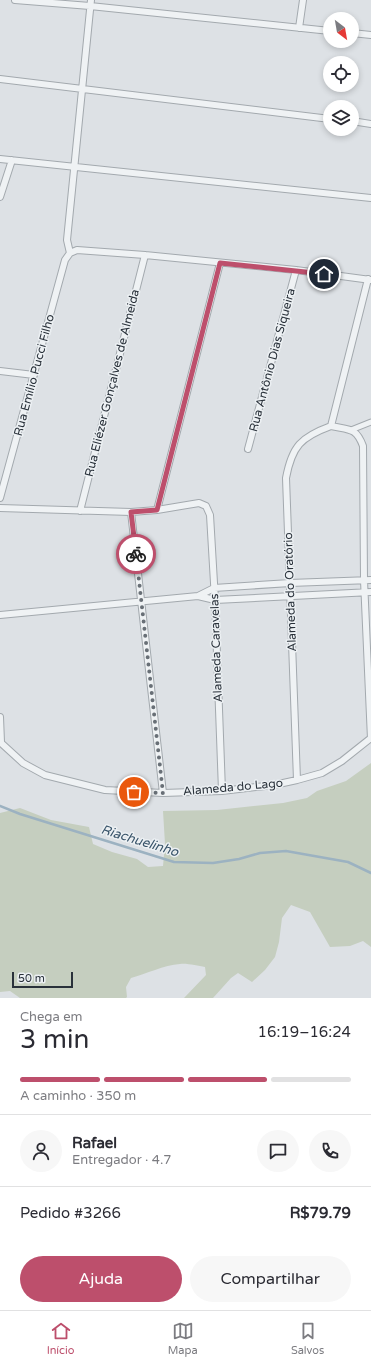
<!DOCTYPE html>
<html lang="pt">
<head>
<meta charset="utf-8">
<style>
	body { margin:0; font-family:"Varela Round",sans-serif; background:#f7f7f7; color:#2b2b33; height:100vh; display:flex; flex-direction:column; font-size:15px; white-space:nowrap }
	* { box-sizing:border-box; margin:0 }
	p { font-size:13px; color:#7c7c81 }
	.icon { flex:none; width:22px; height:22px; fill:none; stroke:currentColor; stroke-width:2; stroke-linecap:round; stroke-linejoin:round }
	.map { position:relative; height:998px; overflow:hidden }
	.sheet { display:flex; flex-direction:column; background:#fff; flex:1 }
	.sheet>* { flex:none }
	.needle { width:26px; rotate:149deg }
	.controls { position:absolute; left:323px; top:12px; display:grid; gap:8px }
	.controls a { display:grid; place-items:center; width:36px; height:36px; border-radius:50%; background:#fff; box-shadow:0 2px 6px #0003; font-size:20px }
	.scale { position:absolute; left:12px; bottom:10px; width:61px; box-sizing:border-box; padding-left:4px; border:2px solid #29313a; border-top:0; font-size:11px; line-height:14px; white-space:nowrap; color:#29313a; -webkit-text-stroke:3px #ecf0f3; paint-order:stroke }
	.pin { position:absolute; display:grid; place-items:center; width:34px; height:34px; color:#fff; margin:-17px; border:2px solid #fff; border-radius:50%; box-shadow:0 1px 4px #0007 }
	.courier { position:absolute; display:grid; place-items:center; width:40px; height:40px; margin:-20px; border:3px solid #bd4f6c; border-radius:50%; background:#fff; color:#222; box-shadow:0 1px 5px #0007 }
	.summary em { font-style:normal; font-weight:600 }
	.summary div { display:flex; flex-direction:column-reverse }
	.summary { display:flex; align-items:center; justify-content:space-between; height:68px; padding:0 20px }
	h1 { font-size:26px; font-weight:600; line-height:30px }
	.bar { display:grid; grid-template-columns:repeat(4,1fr); gap:6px 4px; align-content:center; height:48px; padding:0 20px }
	.bar i { height:5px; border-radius:3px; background:#e1e1e2 }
	.bar .current { background:#bd4f6c }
	.bar p { grid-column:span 4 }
	.line { display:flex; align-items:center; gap:10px; padding:0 20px; border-top:1px solid #e1e1e2 }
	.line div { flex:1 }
	.round { display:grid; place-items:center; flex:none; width:42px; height:42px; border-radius:21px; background:#f7f7f7 }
	.cta { display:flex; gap:8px; margin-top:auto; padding:8px 20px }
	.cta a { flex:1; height:46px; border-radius:24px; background:#bd4f6c; color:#fff; font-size:16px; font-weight:600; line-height:46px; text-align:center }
	.cta a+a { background:#f7f7f7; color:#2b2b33 }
	.tabs { display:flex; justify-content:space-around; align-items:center; height:56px; border-top:1px solid #e1e1e2; background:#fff; font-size:11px; color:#7c7c81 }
	.tabs a { display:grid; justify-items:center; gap:2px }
	.tabs .current { color:#bd4f6c }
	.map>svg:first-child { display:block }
	.green { fill:#c5cebf }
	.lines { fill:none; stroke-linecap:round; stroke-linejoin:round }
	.stream { stroke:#9cb2c1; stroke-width:2.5 }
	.pedestrian-casing { stroke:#a3a9ae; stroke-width:7 }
	.minor-casing { stroke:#a3a9ae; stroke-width:8 }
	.pedestrian { stroke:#eff2f4; stroke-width:5 }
	.minor { stroke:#eff2f4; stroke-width:6 }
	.done { stroke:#686f76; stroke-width:4; stroke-dasharray:0 7.2 }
	.route { stroke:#bd4f6c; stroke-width:5 }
	.labels { text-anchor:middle; stroke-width:3; stroke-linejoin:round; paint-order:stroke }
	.street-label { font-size:12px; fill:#29313a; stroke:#ecf0f3 }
	.water-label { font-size:13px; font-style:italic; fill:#385369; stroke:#ecf0f3 }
</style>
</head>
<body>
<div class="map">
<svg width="371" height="998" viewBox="0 0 371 998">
	<rect width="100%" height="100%" fill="#dde1e5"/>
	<!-- green -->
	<path class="green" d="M371,763V947L363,941L350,946L330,947L310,912L291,905L282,918L279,942L275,957L265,970L252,982L238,973L231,978L213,998H184L206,975L205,967C198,966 187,963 180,964C164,965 146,974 131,978L126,987L127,997L126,998H20L10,991L0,992V813L20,808L51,820L89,827L93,844L112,852L137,859L148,867L163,866L165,844L163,811L217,810L283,803L307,798L317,791L346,781Z"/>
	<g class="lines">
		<!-- stream -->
		<path class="stream" d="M0,806L20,814L174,862L213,863L239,859L260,853L286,851L348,862L371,873"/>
		<!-- pedestrian casing -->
		<g class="pedestrian-casing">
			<path id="pedestrian" d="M351,430L371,422"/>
		</g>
		<!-- minor casing -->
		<g class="minor-casing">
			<path id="minor" d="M15,0L90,6L330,31
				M299,28L303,0
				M352,33L371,35
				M0,79L330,119
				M352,121L371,124
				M0,159L371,198
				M0,197L12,160
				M70,253L77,250L145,255L296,270L371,280
				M70,253L67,240L91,0
				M0,371L34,375
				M331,426C349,430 356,427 363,446L364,580L371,739
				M331,426L368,279
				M248,449L296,270
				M0,498L65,260L70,253
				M0,508L131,512L157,510L199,503L206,506L210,515L215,600L222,791
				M157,510L220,263
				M80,511L145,255
				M131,512L163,793
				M198,596L214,588L290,583L371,580
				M0,615L198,596L215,600L371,592
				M0,717L1,742
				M0,742L23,763L45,775L105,790L163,793L222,791L274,785L297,780L322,773L342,761L371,738
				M297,780L286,478C292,446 301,437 331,426"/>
		</g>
		<!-- pedestrian -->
		<use href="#pedestrian" class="pedestrian"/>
		<!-- minor -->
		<use href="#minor" class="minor"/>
	</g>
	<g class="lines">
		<!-- done -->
		<path class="done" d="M134,792L163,793L136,554"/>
		<!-- route -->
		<path class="route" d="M136,554L131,512L157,510L220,263L324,274"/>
	</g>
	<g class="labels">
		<!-- street labels -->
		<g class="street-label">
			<text transform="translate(272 360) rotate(-75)" y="4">Rua Antônio Dias Siqueira</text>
			<text transform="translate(34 375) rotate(-75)" y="4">Rua Emílio Pucci Filho</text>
			<text transform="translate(112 383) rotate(-76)" y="4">Rua Eliézer Gonçalves de Almeida</text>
			<text transform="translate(290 592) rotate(-92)" y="4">Alameda do Oratório</text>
			<text transform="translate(216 648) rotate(-92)" y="4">Alameda Caravelas</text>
			<text transform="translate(233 787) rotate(-5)" y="4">Alameda do Lago</text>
		</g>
		<!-- water labels -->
		<g class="water-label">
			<text transform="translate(140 840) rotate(17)" y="5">Riachuelinho</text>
		</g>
	</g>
</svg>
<div class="controls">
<a><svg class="needle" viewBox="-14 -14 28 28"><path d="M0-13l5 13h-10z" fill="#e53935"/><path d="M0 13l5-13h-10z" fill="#7c7c81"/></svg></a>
<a><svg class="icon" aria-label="locate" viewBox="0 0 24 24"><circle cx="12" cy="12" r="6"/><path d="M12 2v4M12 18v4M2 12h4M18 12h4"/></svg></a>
<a><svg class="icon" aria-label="layers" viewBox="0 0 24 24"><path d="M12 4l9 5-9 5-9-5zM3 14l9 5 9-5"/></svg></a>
</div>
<div class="scale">50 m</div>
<div class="pin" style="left:134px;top:792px;background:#ea580c"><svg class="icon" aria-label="bag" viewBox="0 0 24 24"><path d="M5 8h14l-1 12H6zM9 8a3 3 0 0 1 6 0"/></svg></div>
<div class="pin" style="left:324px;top:274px;background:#1f2937"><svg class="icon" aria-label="home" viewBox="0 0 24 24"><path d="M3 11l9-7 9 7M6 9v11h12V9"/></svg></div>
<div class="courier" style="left:136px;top:554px"><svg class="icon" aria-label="bike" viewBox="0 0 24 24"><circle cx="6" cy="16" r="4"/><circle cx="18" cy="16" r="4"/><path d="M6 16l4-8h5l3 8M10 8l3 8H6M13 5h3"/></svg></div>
</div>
<section class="sheet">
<div class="summary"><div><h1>3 min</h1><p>Chega em</p></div><em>16:19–16:24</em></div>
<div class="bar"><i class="current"></i><i class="current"></i><i class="current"></i><i></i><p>A caminho · 350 m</p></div>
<div class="line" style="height:72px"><a class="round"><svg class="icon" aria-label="person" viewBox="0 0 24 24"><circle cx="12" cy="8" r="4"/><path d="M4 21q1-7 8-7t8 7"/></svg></a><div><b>Rafael</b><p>Entregador · 4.7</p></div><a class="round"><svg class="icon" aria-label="chat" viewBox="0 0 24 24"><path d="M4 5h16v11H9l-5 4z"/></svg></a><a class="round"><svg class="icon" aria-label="phone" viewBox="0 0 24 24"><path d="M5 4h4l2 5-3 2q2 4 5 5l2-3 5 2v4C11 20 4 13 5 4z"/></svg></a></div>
<div class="line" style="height:52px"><div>Pedido #3266</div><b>R$79.79</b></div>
<div class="cta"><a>Ajuda</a><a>Compartilhar</a></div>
</section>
<nav class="tabs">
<a class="current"><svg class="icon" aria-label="home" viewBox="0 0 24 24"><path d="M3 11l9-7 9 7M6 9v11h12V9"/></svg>Início</a>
<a><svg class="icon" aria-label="map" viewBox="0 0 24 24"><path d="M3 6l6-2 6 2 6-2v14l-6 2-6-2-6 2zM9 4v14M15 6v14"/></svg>Mapa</a>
<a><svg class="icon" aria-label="saved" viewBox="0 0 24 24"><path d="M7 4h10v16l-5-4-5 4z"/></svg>Salvos</a>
</nav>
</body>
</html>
